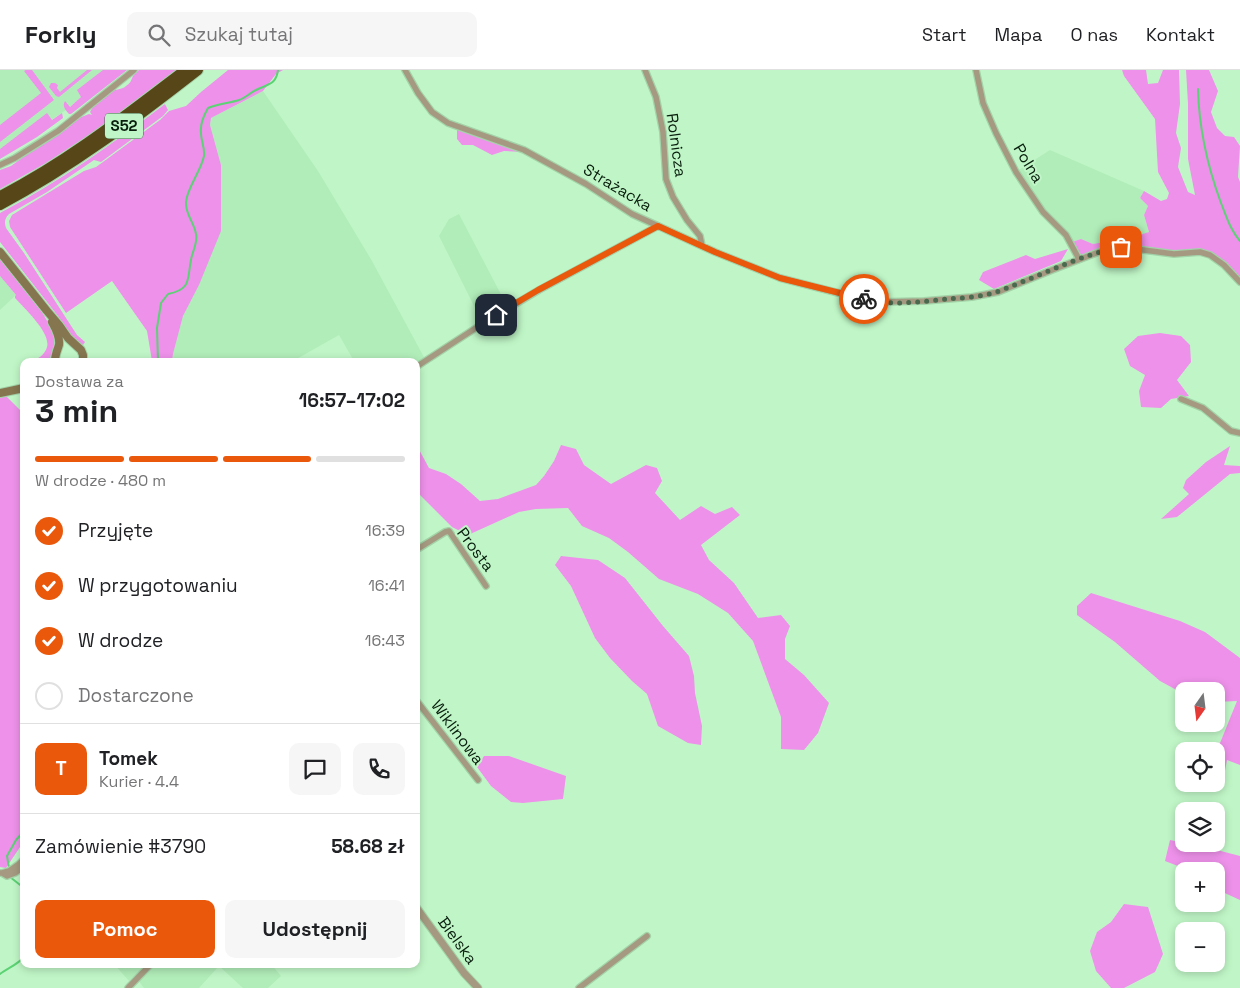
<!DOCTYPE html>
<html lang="pl">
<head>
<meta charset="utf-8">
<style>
	body { margin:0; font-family:"Space Grotesk",sans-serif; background:#f6f6f6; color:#202124; height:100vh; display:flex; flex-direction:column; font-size:19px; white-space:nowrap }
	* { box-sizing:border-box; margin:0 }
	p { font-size:16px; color:#757577 }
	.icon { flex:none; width:28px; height:28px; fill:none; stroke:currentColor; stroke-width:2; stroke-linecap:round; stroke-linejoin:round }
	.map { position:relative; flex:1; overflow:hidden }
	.panel { position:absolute; left:20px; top:288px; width:400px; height:610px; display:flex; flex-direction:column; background:#fff; border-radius:10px; box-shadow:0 2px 8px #0003 }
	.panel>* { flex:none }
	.needle { width:32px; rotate:194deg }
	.buttons { position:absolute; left:1175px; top:612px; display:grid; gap:10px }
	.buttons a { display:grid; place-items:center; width:50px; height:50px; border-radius:10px; background:#fff; box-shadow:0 2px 8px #0003; font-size:25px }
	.pin { position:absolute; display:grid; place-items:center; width:42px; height:42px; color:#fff; margin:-21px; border-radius:10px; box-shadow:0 2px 8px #0006 }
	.courier { position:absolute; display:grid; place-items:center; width:50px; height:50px; margin:-25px; border:4px solid #ea580c; border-radius:50%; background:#fff; color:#222; box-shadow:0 1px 6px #0007 }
	.summary em { font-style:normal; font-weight:700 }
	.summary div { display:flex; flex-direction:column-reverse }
	.summary { display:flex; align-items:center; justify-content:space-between; height:85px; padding:0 15px }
	h1 { font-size:32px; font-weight:700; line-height:38px }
	.bar { display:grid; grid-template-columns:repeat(4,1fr); gap:8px 5px; align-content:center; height:60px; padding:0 15px }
	.bar i { height:6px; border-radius:4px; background:#e0e0e0 }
	.bar .selected { background:#ea580c }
	.bar p { grid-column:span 4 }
	.line { display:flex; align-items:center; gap:12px; padding:0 15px; border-top:1px solid #e0e0e0 }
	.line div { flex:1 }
	.round { display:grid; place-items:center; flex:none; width:52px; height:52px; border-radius:10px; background:#f6f6f6 }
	ol { padding:0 15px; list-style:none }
	li { display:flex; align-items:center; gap:15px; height:55px }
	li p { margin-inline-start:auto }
	li .icon { padding:5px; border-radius:50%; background:#ea580c; color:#fff; stroke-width:4 }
	li:last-child { color:#757577 }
	li i { width:28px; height:28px; border:2px solid #e0e0e0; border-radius:50% }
	.button { display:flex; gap:10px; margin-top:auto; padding:10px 15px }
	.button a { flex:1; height:58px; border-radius:10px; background:#ea580c; color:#fff; font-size:20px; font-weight:700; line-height:58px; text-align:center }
	.button a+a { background:#f6f6f6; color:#202124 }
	header { display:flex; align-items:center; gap:30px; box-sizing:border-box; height:70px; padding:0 25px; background:#fff; border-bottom:1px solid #e0e0e0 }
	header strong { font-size:24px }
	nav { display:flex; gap:28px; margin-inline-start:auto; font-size:18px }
	.search { width:350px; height:45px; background:#f6f6f6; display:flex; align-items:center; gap:12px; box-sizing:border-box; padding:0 18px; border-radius:10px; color:#757577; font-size:19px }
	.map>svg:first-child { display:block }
	.built { fill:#b1edb9 }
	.green { fill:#ee91ea }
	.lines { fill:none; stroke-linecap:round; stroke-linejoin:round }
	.stream { stroke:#5bd274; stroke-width:2 }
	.minor-casing { stroke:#a3d3a9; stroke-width:8 }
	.tertiary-casing { stroke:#a3d3a9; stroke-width:9 }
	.secondary-casing { stroke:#a3d3a9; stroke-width:10 }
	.motorway-casing { stroke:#a3d3a9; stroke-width:12 }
	.minor { stroke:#a59a81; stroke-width:5.5 }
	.tertiary { stroke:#a59a81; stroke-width:7 }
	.secondary { stroke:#857650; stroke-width:8 }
	.motorway { stroke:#574617; stroke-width:10 }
	.done { stroke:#496a4e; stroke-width:5; stroke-dasharray:0 9 }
	.route { stroke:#ea580c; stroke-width:6 }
	.labels { text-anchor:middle; stroke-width:4; stroke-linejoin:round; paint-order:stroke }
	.shield { fill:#c0f6c7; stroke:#405f45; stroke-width:1 }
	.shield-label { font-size:15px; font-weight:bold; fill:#091e0d }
	.street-label { font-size:16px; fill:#091e0d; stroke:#c0f6c7 }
</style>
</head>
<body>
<header>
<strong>Forkly</strong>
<div class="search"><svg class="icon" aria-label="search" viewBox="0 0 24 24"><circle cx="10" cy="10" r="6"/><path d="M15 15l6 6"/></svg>Szukaj tutaj</div>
<nav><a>Start</a><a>Mapa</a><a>O nas</a><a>Kontakt</a></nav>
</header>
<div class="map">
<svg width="1240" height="918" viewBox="0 0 1240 918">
	<rect width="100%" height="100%" fill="#c0f6c7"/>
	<!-- built -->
	<path class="built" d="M0,0H113L66,40L0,84Z
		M263,21L318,101L372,191L425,289L416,295V291H354L339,265L293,291H172L173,284L183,246L199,215L221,95L210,55L211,48Z
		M1050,80L1144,121L1140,128L1148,136L1144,145L1149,162L1133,167L1093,174L1081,169L1072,172L1045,141L1017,101Z
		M459,144L506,234L480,248L439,166L449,149Z
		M0,206L16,225L0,240Z
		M114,894H146L129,911Z
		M154,894H271L281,906L268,918H243L219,896L199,918H144L138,910Z"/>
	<!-- green -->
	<path class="green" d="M26,0H32L54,30L0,72V55L41,23L24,1Z
		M87,0H92L59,27L56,26L49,17L51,13H55L58,15L57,18L60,22Z
		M103,0H127L71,44H69C65,40 62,36 65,31L70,37L81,27L77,20Z
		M139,0H176L95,61L46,93L0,119V100L11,96L29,83L56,66L79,48L89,44L92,45L90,42C94,33 106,24 115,20C119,19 123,19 126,16C131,13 131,10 133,6C134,4 137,2 139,0Z
		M228,0H283L276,4L263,21L211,48L210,55L221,95V161L199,215L183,246L173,284L172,291H152L147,261L112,211L66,243L10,157L9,151L12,145L84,101L96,97L103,92L160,50L169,41L186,36L201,22Z
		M1122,0H1146L1148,14L1158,13L1163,0H1179L1180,34L1176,63L1181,78L1178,97L1188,122L1195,125L1188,89V34L1186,0H1209L1218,21L1211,42L1217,58L1225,66L1234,67L1240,76L1238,107L1240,112V209L1211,183L1103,178L1082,186L1076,182L1072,172L1081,169L1093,174L1133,167L1149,162L1144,145L1148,136L1140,128L1144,121L1161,131L1167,129L1169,123L1158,102L1155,49L1124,6Z
		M165,34L168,40L163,46L101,92L94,90L47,122L9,144C5,148 4,152 6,158L24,183L77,265L85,272L83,275L71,266L58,246L0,172V143C59,112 112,74 165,34Z
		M47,43L52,50L62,43L63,48L37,67L0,89V79Z
		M457,59L523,82L504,81L492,85L473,75H462L457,69Z
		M1068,179L1061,191L994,219L979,210L983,202L1026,185L1035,189Z
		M0,189L42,242L54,263L53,264C57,276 51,279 50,291H34C40,287 45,284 47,277C51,263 25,239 15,228V226L16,225L0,206Z
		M1160,263L1181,266L1190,275L1191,292L1177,310L1189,326L1171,329L1161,338L1141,337L1139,321L1145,305L1130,296L1124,279L1138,266Z
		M0,327H7L24,344V771L6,798L0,797Z
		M416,374L429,398L446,404L461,414L480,431L498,429L536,415L544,406L554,391L561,375L576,379L584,395L611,414L646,395L657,398L662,411L655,423L680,450L701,436L715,444L732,437L740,445L701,475L709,490L734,513L758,548L781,545L790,556L785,569V589L804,605L829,633L818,663L804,680L781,679V647L753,571L728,543L698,524L659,509L628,482L609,468L582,456L568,438L536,439L519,442L468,465L452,457L416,421Z
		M1230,376L1224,395L1240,396V403L1230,404L1177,447L1161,449L1189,424L1183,418L1186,410L1206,392Z
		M561,486L598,490L625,508L663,556L689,586L694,606L695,623L702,656L701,675L688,673L658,656L647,624L632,611L610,588L595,568L571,516L555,495Z
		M1091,523L1180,551L1205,562L1240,588V695L1227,690L1224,706L1216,709V683L1237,631L1216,632V621H1184V624L1160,611L1115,572L1077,545V536Z
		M484,686H509L566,706L563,729L523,733L511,732L491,716L477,697Z
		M1170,770L1217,780L1240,786V830L1216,819V801H1191L1165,791Z
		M1124,834L1148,837L1163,884L1155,902L1124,918H1111L1096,901L1090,881L1097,862L1111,852Z"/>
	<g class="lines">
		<!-- stream -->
		<path class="stream" d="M1198,19C1199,60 1207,95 1221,133C1227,148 1230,159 1240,171
			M158,291L157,258L161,233L168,224C192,219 187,209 191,190C192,182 198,173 196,164C194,152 185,144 186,132C187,118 201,101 204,86C205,78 201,71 201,63C200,55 204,45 208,38C218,34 229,33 239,30C245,28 250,23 256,20C268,14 276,15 278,0
			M9,798L7,786L16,770L24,761
			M10,805V807L24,818
			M0,904C8,898 17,895 24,887"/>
		<!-- minor casing -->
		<g class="minor-casing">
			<path id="minor" d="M405,0L418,23L432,42L448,53L524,80L586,114L632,144L715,182L780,208L866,230L881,232L924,231L972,227L998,222L1052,200L1104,180L1121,177L1174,184L1200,182L1210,185L1224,195L1240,212
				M645,0L656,27L663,62L666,109L673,127L687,150L700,166L702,176
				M976,0L983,33L996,63L1016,102L1043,142L1066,165L1079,189
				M0,95L15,88L58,61L134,0
				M416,297L482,254L539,220L658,156
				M1181,329L1203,338L1231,361L1240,363
				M416,480L445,462L449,461L486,516
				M416,630L478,710
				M0,803H2L7,806L15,803L19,800V794L24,789
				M2,803L9,801L19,794
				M128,918L151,894
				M579,918L647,866"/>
		</g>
		<!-- tertiary casing -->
		<g class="tertiary-casing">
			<path id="tertiary" d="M416,837L464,903L478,918"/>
		</g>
		<!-- secondary casing -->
		<g class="secondary-casing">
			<path id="secondary" d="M0,182L47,241L59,255L68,268L81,280L83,285V291
				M52,252C56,259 60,268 59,275C57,281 55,285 55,291
				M0,323L24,318"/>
		</g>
		<!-- motorway casing -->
		<g class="motorway-casing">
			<path id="motorway" d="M0,126C67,92 126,45 185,0
				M0,135C72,97 134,50 198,0"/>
		</g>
		<!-- minor -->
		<use href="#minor" class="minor"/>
		<!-- tertiary -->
		<use href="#tertiary" class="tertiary"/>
		<!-- secondary -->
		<use href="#secondary" class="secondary"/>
		<!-- motorway -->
		<use href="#motorway" class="motorway"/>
	</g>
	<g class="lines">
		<!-- done -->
		<path class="done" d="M864,229C890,236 920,232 947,229C964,228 983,227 999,221C1040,206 1079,185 1121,177"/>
		<!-- route -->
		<path class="route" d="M496,245L538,220L658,156L715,182L780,208L864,229"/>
	</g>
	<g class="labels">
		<!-- shield labels -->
		<rect class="shield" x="105" y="43.5" width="38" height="25" rx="4"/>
		<g class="shield-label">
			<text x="124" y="61">S52</text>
		</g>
		<!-- street labels -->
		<g class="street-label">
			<text transform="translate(677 75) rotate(82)" y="6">Rolnicza</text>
			<text transform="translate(1029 93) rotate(59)" y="6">Polna</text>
			<text transform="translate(618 117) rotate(31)" y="6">Strażacka</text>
			<text transform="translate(476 479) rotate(53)" y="6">Prosta</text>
			<text transform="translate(458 662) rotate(53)" y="6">Wiklinowa</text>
			<text transform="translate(458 870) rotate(54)" y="6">Bielska</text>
		</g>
	</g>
</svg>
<div class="buttons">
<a><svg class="needle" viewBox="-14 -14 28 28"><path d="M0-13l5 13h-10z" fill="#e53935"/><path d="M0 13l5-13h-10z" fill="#757577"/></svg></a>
<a><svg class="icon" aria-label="locate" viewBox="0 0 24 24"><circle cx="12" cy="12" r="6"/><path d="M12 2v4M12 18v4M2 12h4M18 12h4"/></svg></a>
<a><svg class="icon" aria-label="layers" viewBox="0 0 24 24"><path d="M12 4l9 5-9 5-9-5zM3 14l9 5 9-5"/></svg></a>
<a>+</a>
<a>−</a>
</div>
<div class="pin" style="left:1121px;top:177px;background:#ea580c"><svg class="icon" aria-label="bag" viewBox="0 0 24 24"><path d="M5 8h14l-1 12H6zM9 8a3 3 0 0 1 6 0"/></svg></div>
<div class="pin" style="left:496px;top:245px;background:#1f2937"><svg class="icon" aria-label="home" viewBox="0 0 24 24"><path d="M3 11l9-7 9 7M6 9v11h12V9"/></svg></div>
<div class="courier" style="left:864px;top:229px"><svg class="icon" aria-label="bike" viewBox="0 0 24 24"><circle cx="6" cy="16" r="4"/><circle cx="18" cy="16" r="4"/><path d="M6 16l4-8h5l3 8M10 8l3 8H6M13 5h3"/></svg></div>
<section class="panel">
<div class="summary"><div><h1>3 min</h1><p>Dostawa za</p></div><em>16:57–17:02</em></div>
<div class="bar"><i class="selected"></i><i class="selected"></i><i class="selected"></i><i></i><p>W drodze · 480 m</p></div>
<ol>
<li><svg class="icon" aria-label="check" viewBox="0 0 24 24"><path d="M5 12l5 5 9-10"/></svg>Przyjęte<p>16:39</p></li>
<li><svg class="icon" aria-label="check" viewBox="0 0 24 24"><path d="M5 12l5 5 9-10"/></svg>W przygotowaniu<p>16:41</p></li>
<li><svg class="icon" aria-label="check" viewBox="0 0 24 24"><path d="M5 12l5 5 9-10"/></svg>W drodze<p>16:43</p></li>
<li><i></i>Dostarczone</li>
</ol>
<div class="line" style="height:90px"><b class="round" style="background:#ea580c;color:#fff">T</b><div><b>Tomek</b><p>Kurier · 4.4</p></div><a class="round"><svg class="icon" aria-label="chat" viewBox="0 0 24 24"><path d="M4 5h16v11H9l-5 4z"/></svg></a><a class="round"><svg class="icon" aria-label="phone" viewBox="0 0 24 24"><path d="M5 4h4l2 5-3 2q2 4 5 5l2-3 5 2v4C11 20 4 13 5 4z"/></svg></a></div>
<div class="line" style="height:65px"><div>Zamówienie #3790</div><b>58.68 zł</b></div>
<div class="button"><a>Pomoc</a><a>Udostępnij</a></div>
</section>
</div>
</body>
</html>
